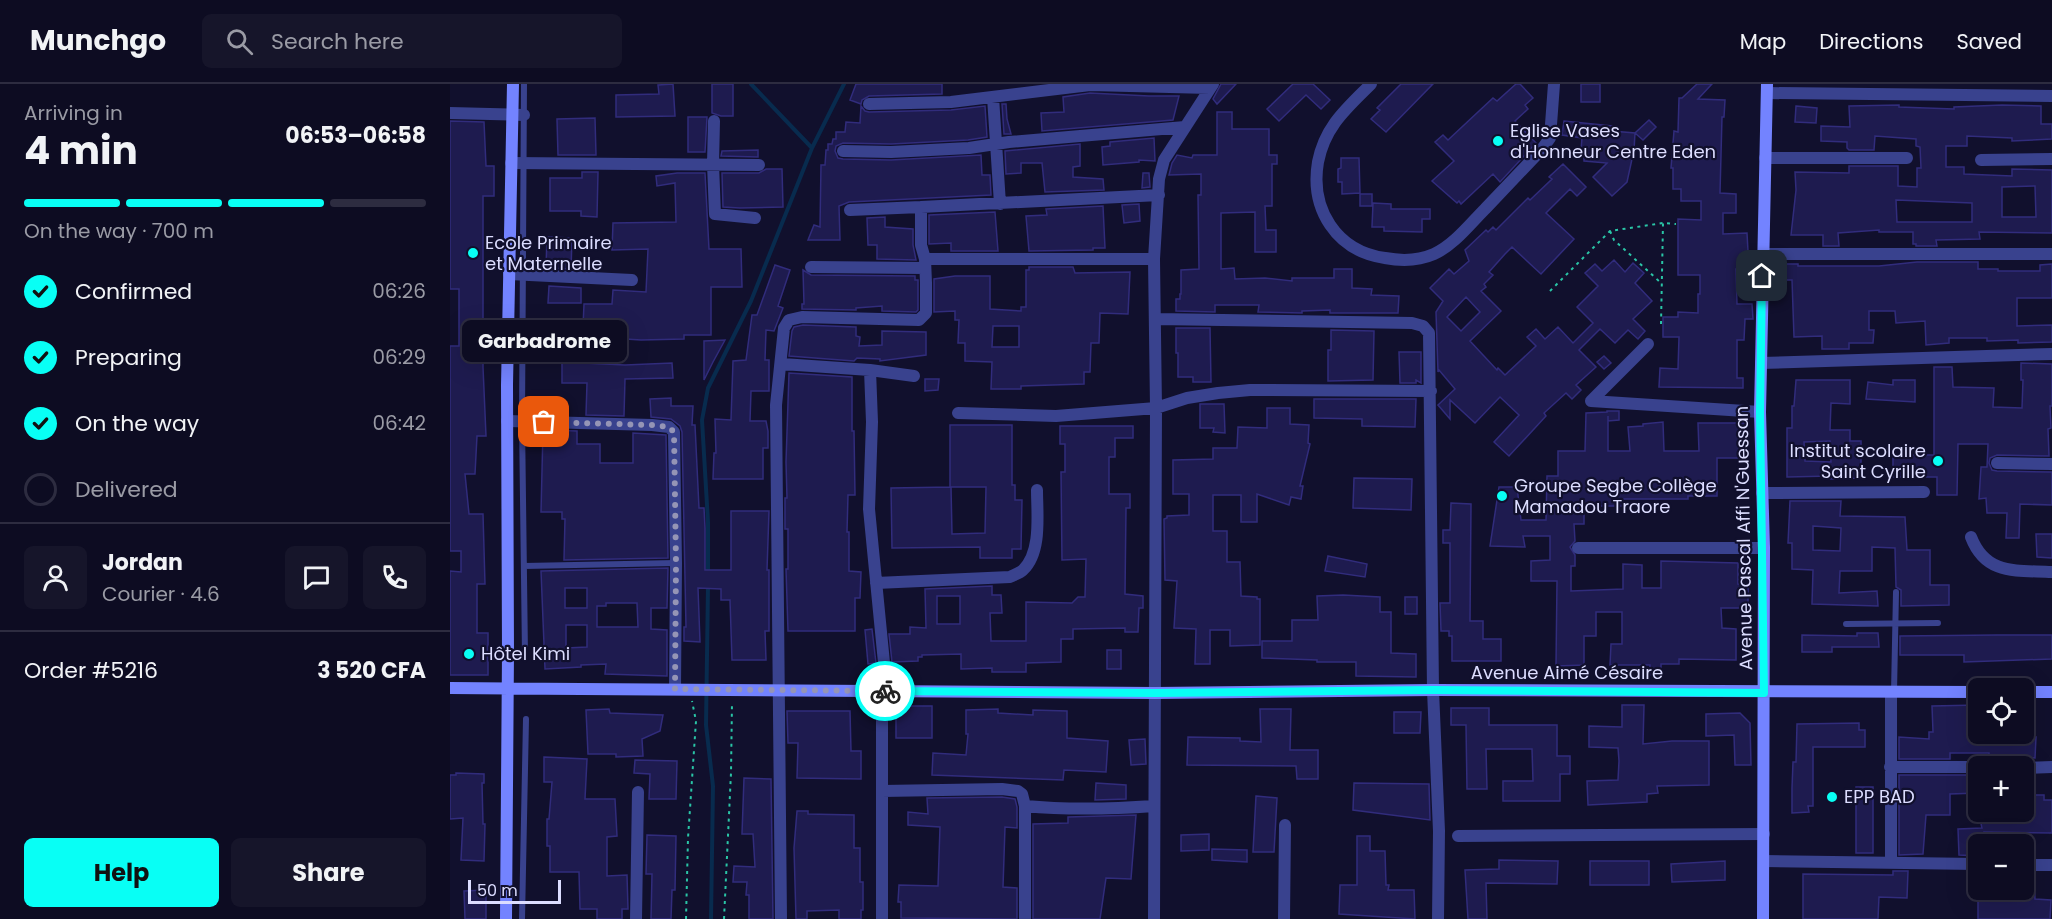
<!DOCTYPE html>
<html lang="en">
<head>
<meta charset="utf-8">
<style>
	body { margin:0; font-family:Poppins,sans-serif; background:#16152a; color:#f1f3f6; height:100vh; display:flex; flex-direction:column; font-size:22px; white-space:nowrap }
	* { box-sizing:border-box; margin:0 }
	p { font-size:20px; color:#9a9ba5 }
	.icon { flex:none; width:33px; height:33px; fill:none; stroke:currentColor; stroke-width:2; stroke-linecap:round; stroke-linejoin:round }
	.map { position:relative; flex:1; overflow:hidden }
	.side { display:flex; flex-direction:column; background:#0d0c22; width:450px }
	.side>* { flex:none }
	.tools { position:absolute; left:1518px; top:594px; display:grid; gap:12px }
	.tools a { display:grid; place-items:center; width:66px; height:66px; border-radius:9px; background:#0d0c22; box-shadow:0 6px 24px #0002,0 0 0 2px #2d2c40; font-size:30px }
	.scale { position:absolute; left:18px; bottom:15px; width:93px; box-sizing:border-box; padding-left:6px; border:3px solid #dcddff; border-top:0; font-size:16px; line-height:21px; white-space:nowrap; color:#dcddff; -webkit-text-stroke:4px #11102d; paint-order:stroke }
	.pin { position:absolute; display:grid; place-items:center; width:51px; height:51px; color:#fff; margin:-26px; border-radius:12px; box-shadow:0 3px 9px #0006 }
	.courier { position:absolute; display:grid; place-items:center; width:60px; height:60px; margin:-30px; border:4px solid #08fff5; border-radius:50%; background:#fff; color:#222; box-shadow:0 2px 8px #0007 }
	.bubble { position:absolute; height:42px; border-radius:9px; background:#0d0c22; box-shadow:0 6px 24px #0002,0 0 0 2px #2d2c40; font-size:20px; font-weight:700; line-height:42px; text-align:center }
	.head em { font-style:normal; font-weight:700 }
	.head div { display:flex; flex-direction:column-reverse }
	.head { display:flex; align-items:center; justify-content:space-between; height:102px; padding:0 24px }
	h1 { font-size:39px; font-weight:700; line-height:45px }
	.bar { display:grid; grid-template-columns:repeat(4,1fr); gap:9px 6px; align-content:center; height:72px; padding:0 24px }
	.bar i { height:8px; border-radius:4px; background:#2d2c40 }
	.bar .active { background:#08fff5 }
	.bar p { grid-column:span 4 }
	.line { display:flex; align-items:center; gap:15px; padding:0 24px; border-top:2px solid #2d2c40 }
	.line div { flex:1 }
	.round { display:grid; place-items:center; flex:none; width:63px; height:63px; border-radius:9px; background:#16152a }
	ol { padding:0 24px; list-style:none }
	li { display:flex; align-items:center; gap:18px; height:66px }
	li p { margin-inline-start:auto }
	li .icon { padding:6px; border-radius:50%; background:#08fff5; color:#111; stroke-width:4 }
	li:last-child { color:#9a9ba5 }
	li i { width:33px; height:33px; border:3px solid #2d2c40; border-radius:50% }
	.cta { display:flex; gap:12px; margin-top:auto; padding:12px 24px }
	.cta a { flex:1; height:69px; border-radius:9px; background:#08fff5; color:#111; font-size:24px; font-weight:700; line-height:69px; text-align:center }
	.cta a+a { background:#16152a; color:#f1f3f6 }
	header { display:flex; align-items:center; gap:36px; box-sizing:border-box; height:84px; padding:0 30px; background:#0d0c22; border-bottom:2px solid #2d2c40 }
	header strong { font-size:28px }
	nav { display:flex; gap:33px; margin-inline-start:auto; font-size:21px }
	.search { width:420px; height:54px; background:#16152a; display:flex; align-items:center; gap:15px; box-sizing:border-box; padding:0 21px; border-radius:9px; color:#9a9ba5; font-size:22px }
	main { display:flex; flex:1; min-height:0 }
	.map>svg:first-child { display:block }
	.lines { fill:none; stroke-linecap:round; stroke-linejoin:round }
	.stream { stroke:#082b4e; stroke-width:4 }
	.building { fill:#1e1b4f; stroke:#312c7c; stroke-width:1.5; fill-rule:evenodd }
	.path { stroke:#2ac5a6; stroke-width:2; stroke-dasharray:3 4.5; stroke-linecap:butt }
	.lane { stroke:#39428e; stroke-width:6 }
	.street { stroke:#39428e; stroke-width:12 }
	.secondary { stroke:#7383ff; stroke-width:12 }
	.done { stroke:#9595b6; stroke-width:6; stroke-dasharray:0 10.8 }
	.route { stroke:#08fff5; stroke-width:8 }
	.poi-dot { fill:#08fff5; stroke:#11102d; stroke-width:2 }
	.labels { text-anchor:middle; stroke-width:4.5; stroke-linejoin:round; paint-order:stroke }
	.poi-label { font-size:18px; fill:#dcddff; stroke:#11102d; text-anchor:start }
	.street-label { font-size:18px; fill:#dcddff; stroke:#11102d }
</style>
</head>
<body>
<header>
<strong>Munchgo</strong>
<div class="search"><svg class="icon" aria-label="search" viewBox="0 0 24 24"><circle cx="10" cy="10" r="6"/><path d="M15 15l6 6"/></svg>Search here</div>
<nav><a>Map</a><a>Directions</a><a>Saved</a></nav>
</header>
<main>
<section class="side">
<div class="head"><div><h1>4 min</h1><p>Arriving in</p></div><em>06:53–06:58</em></div>
<div class="bar"><i class="active"></i><i class="active"></i><i class="active"></i><i></i><p>On the way · 700 m</p></div>
<ol>
<li><svg class="icon" aria-label="check" viewBox="0 0 24 24"><path d="M5 12l5 5 9-10"/></svg>Confirmed<p>06:26</p></li>
<li><svg class="icon" aria-label="check" viewBox="0 0 24 24"><path d="M5 12l5 5 9-10"/></svg>Preparing<p>06:29</p></li>
<li><svg class="icon" aria-label="check" viewBox="0 0 24 24"><path d="M5 12l5 5 9-10"/></svg>On the way<p>06:42</p></li>
<li><i></i>Delivered</li>
</ol>
<div class="line" style="height:108px"><a class="round"><svg class="icon" aria-label="person" viewBox="0 0 24 24"><circle cx="12" cy="8" r="4"/><path d="M4 21q1-7 8-7t8 7"/></svg></a><div><b>Jordan</b><p>Courier · 4.6</p></div><a class="round"><svg class="icon" aria-label="chat" viewBox="0 0 24 24"><path d="M4 5h16v11H9l-5 4z"/></svg></a><a class="round"><svg class="icon" aria-label="phone" viewBox="0 0 24 24"><path d="M5 4h4l2 5-3 2q2 4 5 5l2-3 5 2v4C11 20 4 13 5 4z"/></svg></a></div>
<div class="line" style="height:78px"><div>Order #5216</div><b>3 520 CFA</b></div>
<div class="cta"><a>Help</a><a>Share</a></div>
</section>
<div class="map">
<svg width="1602" height="835" viewBox="0 0 1602 835">
	<rect width="100%" height="100%" fill="#11102d"/>
	<g class="lines">
		<!-- stream -->
		<path class="stream" d="M301,0L362,64
			M258,491V438L252,336L258,304L301,217L362,64L394,0
			M258,502L256,641L263,702L261,835"/>
	</g>
	<!-- building -->
	<path class="building" d="M223,0L225,32L166,33V11L209,10L208,1Z
		M262,0H283V32H271L262,29Z
		M406,0H492V10L419,12L412,16L411,20L400,16Z
		M771,0H786L767,20L763,15Z
		M843,0H863L880,16L871,25L856,11L829,37L817,25Z
		M951,0H983L936,48L921,35L930,26L927,24Z
		M1066,0H1070L1083,14L1075,21L1078,25L1065,37L1086,59L1050,98L1043,90L1011,120L1009,117L1007,119L982,97L1004,77L985,58L993,51L998,56L1043,14L1047,17Z
		M1131,0H1150V18H1131Z
		M1247,0H1262L1248,15L1275,16L1274,33H1272L1270,109L1286,110V129H1273V150L1297,149L1299,185H1286L1287,220H1302L1303,235H1295L1294,256H1287V294H1293V304L1209,303L1210,284L1228,285L1229,253H1213V233H1228V228L1248,229V210H1250V191H1228V135L1251,136V117H1231V105H1223V84H1221L1224,47L1228,48L1229,14H1232Z
		M640,9L699,12H729L723,36L592,47L591,29L614,28L613,13Z
		M552,20H556L557,35L561,50H554Z
		M1449,21V23L1504,25V23L1552,21L1591,22V40H1602V55L1562,57V54L1517,52V62H1496V83H1514V90L1562,92V85L1602,86V149L1529,148L1530,155L1486,156L1487,162H1466V160H1463V148H1429V146L1388,149L1389,162H1373V151H1341L1346,106L1345,88L1399,89V82H1448V102L1467,103V84H1471L1470,63L1466,62V55L1425,52L1424,66H1399L1397,64V58L1371,57V42L1400,43L1399,22ZM1585,102L1586,133H1552V103ZM1446,116L1522,119V138H1447Z
		M411,22L415,27L419,28L501,26L535,22L537,53L518,56L441,60L393,59L386,62L385,67L388,74L393,75L441,76L531,71L532,91H540L541,111L399,118L389,122L390,156H358L364,141L370,143L371,81H375L376,66H378V60H382L383,55H386V48H395L396,38L410,39Z
		M1346,22L1367,24L1366,39L1345,38Z
		M767,28H782V45H819V71H827V80H822V122H815L816,146H826V168H805V128L771,129V185L784,184L785,195L815,194L842,197V194H884V185H902V204L922,205L921,211L949,212L948,229H880V226L852,227V229L808,228L809,221H765V228L726,227V215H730V210H731V186L749,185L748,111H751V90L719,91L722,79L727,71L742,74L743,71H767Z
		M238,33H257L255,68H238Z
		M145,34L146,71H108L107,35Z
		M1199,36L1206,43L1193,56L1185,49Z
		M0,37L34,38L36,82H44V112H33V283L36,352H27L25,390H15L19,430H33L35,500H27V549H38V591H0V487L11,488V467H0V262H9V205H0Z
		M1114,37L1162,42V47L1185,49L1184,66L1177,98L1162,112L1143,93L1157,79L1134,77V66H1131L1132,54L1112,51Z
		M704,54L705,77L689,76V78L653,81L652,63L660,62V58Z
		M630,60V82L623,83V93L653,95L654,106L595,108L592,79H571V89L556,90L555,67Z
		M308,66V73L271,72L272,67Z
		M891,74H909L910,109L892,110V98H888V85L891,84Z
		M1113,80L1136,103L1127,112L1120,105L1096,129L1124,155L1091,190L1062,163L1055,170L1039,188L1043,191L1034,200L1036,203L1031,207L1051,227L1020,257L1047,286L1048,284L1055,291L1086,262L1077,253L1086,245L1095,255L1108,243L1123,259L1143,239L1127,223L1148,202L1135,189L1145,180L1152,187L1164,176L1175,188L1183,179L1194,189L1185,199L1202,217L1183,235L1195,247L1188,255L1178,246L1165,259L1150,245L1129,266L1146,283L1126,301L1131,306L1122,315L1116,309L1094,329L1096,332L1059,372L1044,358L1069,331L1050,313L1025,339L1000,316V335L988,321L1005,305L989,286L988,288L986,228L993,217L980,204L999,185L1004,190L1019,177L1015,166L1036,146L1038,148L1043,143L1046,146L1078,114L1080,116L1102,95L1099,93ZM1016,213L1030,228L1011,247L997,233Z
		M316,85H332L333,123L290,124L273,123L272,89H309Z
		M132,88H148L147,133L131,132V127H100V94H132Z
		M227,89H255L259,165H291L292,203H261V251H234V255L191,256L160,254L161,244L133,243L134,220H162L163,206L196,208L198,165L162,166L163,139L226,138L225,99L207,102L206,92Z
		M693,89H699L700,103L692,104Z
		M910,110H922V122H910Z
		M923,119L941,120V125H980V135H972V148L934,147V143H922Z
		M689,120L690,137L674,139L672,121Z
		M653,122L655,164H643V166L579,167L576,132L597,131L596,125Z
		M545,128L548,167H501V159L479,160V131Z
		M435,133V143L463,145V161L466,176L427,175V161H418L417,134Z
		M97,153L122,154L121,185L96,184Z
		M1467,178H1528V185H1548V187H1590V181L1602,180V214H1567V242L1602,241V258L1568,259V256L1537,257V254H1499V259L1476,261L1475,237L1446,239L1445,227H1419V246H1424L1423,259H1399V265H1372V252L1344,253L1342,196H1336V180H1348V182H1429Z
		M325,181L340,186L328,222L333,224L324,247L316,246L315,276H319V307H301L300,337H316L318,347V364H313V395H263L264,369H266L265,335L281,336L283,277L296,276L302,231H307Z
		M579,183H623L625,189L680,188L678,230L650,229L649,259H641L640,288H634V300L571,302V305H541L542,278L515,277V259H508L509,236H505V227L484,228V195L505,192H540V225L571,227V223H576V186H579ZM543,242H569V263H542Z
		M353,186L361,191L465,192V196H468V226L466,228L432,227V222L406,224V226L352,225V220H354Z
		M99,202L131,204V219H98Z
		M353,241L406,243V252L410,253L409,262L432,261V247L476,248V271L430,277V275L407,274L404,277L339,272L342,247L344,243Z
		M726,244H760L761,298H743V293H728V269H726Z
		M112,246H133L134,279L175,281L222,279L223,294L175,295L174,332L136,331L137,299H112Z
		M881,246L924,247L923,296L878,297V266H881Z
		M275,256L263,278L254,296V257Z
		M949,268H971V299L966,296V299H950Z
		M1154,272L1161,279L1154,285L1147,278Z
		M1571,279L1602,280V322H1600L1601,344L1598,345L1599,372L1547,371L1540,374L1539,379L1542,386L1547,387L1602,388V421L1570,420L1569,454H1556L1557,429H1537L1536,414L1529,415L1531,383H1537L1538,360H1508L1507,411H1487V393H1443V371H1484V283H1502L1503,303L1544,304L1543,323L1572,324L1573,296H1571Z
		M339,289L402,293V347H404L405,411H398L397,448H399V487L411,488L410,514H405V547H338L336,485H338V445H335V414H337L336,378Z
		M475,295H489L488,306L475,307Z
		M1346,296H1400V320L1381,319L1380,346H1400V357H1411V394L1381,395V392L1337,393V344H1342V322H1344ZM1380,357L1381,378L1355,377L1354,358Z
		M1443,296H1465V318L1416,315L1418,298L1443,301Z
		M221,314V322H243L242,341H245L249,424H254L255,444V486H281V427H319L317,486H319V547H315L316,576H282L280,516H271V505L248,504L250,558L234,557V543H236L232,348L230,342L221,335L201,333L200,315Z
		M864,315H966L965,343L912,342V335L864,334Z
		M750,320H774L775,349L763,348L764,344H750Z
		M817,324H840V340L859,341L858,359L860,360L850,402H853L851,415L841,413L839,421L807,410V438H791V411H763V447H777V478H790L791,512L807,513V515H810V561L780,562V546H760V580H745L746,545L724,544L727,497L715,496L714,435L717,434V432L739,431V410H723V376L763,375V364H787L788,343L817,344Z
		M1157,327H1169V336L1158,337V332V367H1180L1178,343L1193,342V340L1213,338L1214,367H1249L1248,339H1295L1294,374H1267V412H1238V415H1173V422H1134V440H1124L1125,457L1120,463L1125,471V482H1121V507L1173,505V480L1192,481V504H1211V477L1288,479V500H1298V524H1271L1272,544L1286,545V576L1229,575V580H1211V591H1200V581H1160L1161,560H1172V528H1146V552H1134V581L1106,582L1107,497H1081V477L1100,476V452H1073L1075,463L1040,462L1049,403H1067L1071,436H1096L1097,392H1108V367H1135L1136,329L1157,328Z
		M500,341H562V401H565V416H572L571,465H562V474H530V463L442,464L441,404L501,403L502,450L535,449L536,403H500Z
		M610,342H683V354H665V373H659V410H680V424H676L675,510L693,512V524H689L688,548H675V544L623,545V555H611V578L576,579V588H542V584L511,585V570L472,571V573H468V577L442,578L439,550H460V543L476,544L475,505L542,502V511H551L552,529H540L541,557H576V518L622,519L628,513H635L636,475L612,476L611,388H615V360H610ZM487,512H510V540H487Z
		M93,346L127,347V360H150V379H183V349L216,351L218,474L114,476L115,435H112V428H91Z
		M904,394L962,395L961,426L903,424Z
		M1340,417H1391L1390,432L1455,433L1457,466H1480V501H1499V521L1451,522V506L1446,503L1445,464L1422,463V487H1390L1389,509L1427,507L1428,522L1362,520L1363,486L1342,485V459H1338ZM1363,442L1391,444L1390,467L1363,466Z
		M1001,419L1021,420L1020,537H1033V555H1051V577H1002V552H999V547H991L990,519H1000V459H993V446H1000Z
		M1586,450H1602V474L1587,473Z
		M878,472L917,480L915,493L875,487Z
		M218,484L217,524H201V545L217,546V592L155,590L156,580L131,581V583L95,585L91,487ZM115,504H137V524H115ZM156,519H187L188,543H147V522H156ZM116,541H137V563L116,564Z
		M893,511L930,513V528H941V569L966,570V593L906,592V578H867V576L812,574V557H842V536H868L867,512Z
		M955,513H967V530H955Z
		M422,545L426,579L418,580L415,546Z
		M1407,549H1428L1429,563H1382V568H1352V551L1407,552Z
		M1547,551H1602V575L1514,578V571H1450V552Z
		M657,566H671V585H657Z
		M1172,621H1194L1193,660L1222,657H1259V701L1207,702L1208,709L1197,710V718L1138,721L1137,697L1168,696L1169,677L1168,664L1139,663V642L1172,643Z
		M1528,621V650L1586,653L1585,674L1539,672V669H1500V675H1449V653L1479,655V648H1483L1482,622Z
		M446,622H482V654H446Z
		M1001,624H1039V641H1107V672H1120V690H1110V717H1053V697H1083L1082,665H1036L1037,705H1017L1016,641H1001Z
		M159,625L160,629L213,631L210,647L192,655L193,672L166,673V670H138L136,626Z
		M548,625V629L583,631V626L617,627V654L658,657L656,688L614,686L613,696L482,691L483,669L516,671L518,650H516V626Z
		M810,625H841L840,666H868V695H847L846,682L737,681L738,653L790,654V657L811,658Z
		M337,627H400L401,667H411V695L347,694L348,659H338Z
		M944,628H971L970,649H944Z
		M1290,629L1300,639L1301,681H1285L1284,651L1256,652V630Z
		M1409,639V646H1415V663H1363V722H1358L1359,728L1342,729V704L1343,678H1346L1347,640Z
		M695,655L696,680L681,681L679,656Z
		M94,673L137,675L135,715H165L167,752L157,753V792L177,791L178,825H172V835H147V825H130L129,788H100V762H97V735H99L102,698H94Z
		M185,676L227,677L226,715H199L200,690L184,689Z
		M6,689L34,690V699H32L33,740H35L34,777L11,776L13,734L0,735V691H6Z
		M1449,691H1528V709L1500,710V731H1476L1473,770L1449,771Z
		M294,694L321,695L323,835H299V811H296L297,798H283L284,782L305,783L303,750H292Z
		M646,699L676,701V715L645,716Z
		M904,699L979,700L980,736L903,726Z
		M1406,703H1423V769H1406Z
		M1574,711H1594V716H1602V749L1534,748L1535,760H1528V772L1509,771L1508,745L1532,744L1530,735L1566,734V728H1574Z
		M806,712L827,714L824,768H803Z
		M552,713L565,715L567,723V744L555,743L553,803L567,804V835L451,834V818H448L449,801L488,802L490,743L458,741V728L478,730L477,714Z
		M347,727H358V730L404,731V764H410V798H413V826H411V835H389V826L357,827V835H346L344,764Z
		M686,731L681,795L656,794L650,835H583V740L618,739V733Z
		M759,750V766L731,767V751Z
		M197,751L226,752L225,806H222L221,835H201L202,790H196Z
		M907,752H920V767H935L936,801H939L938,806H964L965,835L889,830L890,801H907Z
		M762,765L797,766V778L762,776Z
		M1049,776L1108,777L1107,800L1036,799L1037,835H1018L1015,786L1049,785Z
		M1140,777H1199V801H1140Z
		M1275,777V796L1222,798L1221,780Z
		M1443,787H1458L1457,814L1429,813L1428,835H1353V790L1443,791Z
		M1574,789H1584L1585,815L1601,816L1600,835H1528V806H1574Z
		M36,806V835H15L14,807Z"/>
	<g class="lines">
		<!-- path -->
		<path class="path" d="M1160,147L1164,156L1210,198
			M1100,207L1160,147L1213,139L1226,140
			M1211,240L1213,139
			M236,835L238,754L246,637L242,617
			M274,835L281,689L282,618"/>
		<!-- lane -->
		<path class="lane" d="M74,0L72,337L75,571
			M74,482L226,479
			M1396,540L1488,539
			M1444,608L1446,508
			M72,835L76,635"/>
		<!-- street -->
		<path class="street" d="M921,0C897,24 875,42 868,78C860,125 886,167 935,174C951,177 968,177 984,170C1004,161 1020,140 1035,125C1054,105 1073,85 1092,65L1100,54L1104,0
			M1317,9L1602,12
			M543,13L550,120
			M419,20L501,18L640,1L760,4
			M0,29L74,31
			M264,37L263,80L265,130L305,134
			M393,67L441,68L519,64L559,58L735,43
			M1315,74H1457
			M1531,76L1602,75
			M61,79L309,81
			M400,126L471,123
			M1313,170H1602
			M475,175H704
			M361,183L475,184
			M59,190L182,196
			M706,235L962,239L973,242L979,249L983,606L989,747L988,835
			M1311,279L1602,270
			M332,280L420,286L464,292
			M420,286L422,338L419,425L435,589L432,607V835
			M1141,317L1310,328
			M1141,317L1198,260
			M508,329L606,332L706,324L737,314L768,309L800,306L981,307
			M57,337L202,341L219,343L224,348L226,479L225,605
			M1547,379L1602,380
			M1312,409L1474,408
			M1521,453C1536,492 1567,486 1602,488
			M1128,464H1314
			M426,499L560,493C564,491 570,489 573,486C592,468 587,430 587,406
			M1441,608V779
			M1440,683H1528
			M1574,684L1602,683
			M432,707L552,705L568,707L572,710L575,722C618,726 661,725 704,722
			M575,722V835
			M1008,752L1314,750
			M1314,777L1528,780
			M1574,781H1602
			M186,835L188,708
			M331,835L326,321L334,244L339,236L352,233L469,236L476,229V199L475,175L471,161V123L709,111
			M704,835L706,324L704,175L709,95L714,76L763,0
			M834,835L835,741"/>
		<!-- secondary -->
		<path class="secondary" d="M0,604L705,609L983,606L1528,608
			M1574,608H1602
			M56,835L58,568L57,301L63,0
			M1313,835L1314,464L1310,328L1317,0"/>
	</g>
	<g class="lines">
		<!-- done -->
		<path class="done" d="M94,338L202,341L219,343L224,348L226,479L225,605L435,607"/>
		<!-- route -->
		<path class="route" d="M435,607L705,609L983,606L1314,609L1310,328L1312,192"/>
	</g>
	<!-- markers -->
	<g class="poi-dot">
		<circle cx="1048" cy="57" r="6"/>
		<circle cx="23" cy="169" r="6"/>
		<circle cx="1488" cy="377" r="6"/>
		<circle cx="1052" cy="412" r="6"/>
		<circle cx="19" cy="570" r="6"/>
		<circle cx="1382" cy="713" r="6"/>
	</g>
	<g class="labels">
		<!-- poi labels -->
		<g class="poi-label">
			<text x="1060" y="53">Eglise Vases<tspan x="1060" dy="21">d'Honneur Centre Eden</tspan></text>
			<text x="35" y="165">Ecole Primaire<tspan x="35" dy="21">et Maternelle</tspan></text>
			<text x="1476" y="373" text-anchor="end">Institut scolaire<tspan x="1476" dy="21">Saint Cyrille</tspan></text>
			<text x="1064" y="408">Groupe Segbe Collège<tspan x="1064" dy="21">Mamadou Traore</tspan></text>
			<text x="31" y="576">Hôtel Kimi</text>
			<text x="1394" y="719">EPP BAD</text>
		</g>
		<!-- street labels -->
		<g class="street-label">
			<text transform="translate(1294 454) rotate(-91)" y="6">Avenue Pascal Affi N'Guessan</text>
			<text x="1117" y="595">Avenue Aimé Césaire</text>
		</g>
	</g>
</svg>
<div class="tools">
<a><svg class="icon" aria-label="locate" viewBox="0 0 24 24"><circle cx="12" cy="12" r="6"/><path d="M12 2v4M12 18v4M2 12h4M18 12h4"/></svg></a>
<a>+</a>
<a>−</a>
</div>
<div class="scale">50 m</div>
<div class="pin" style="left:94px;top:338px;background:#ea580c"><svg class="icon" aria-label="bag" viewBox="0 0 24 24"><path d="M5 8h14l-1 12H6zM9 8a3 3 0 0 1 6 0"/></svg></div>
<div class="pin" style="left:1312px;top:192px;background:#1f2937"><svg class="icon" aria-label="home" viewBox="0 0 24 24"><path d="M3 11l9-7 9 7M6 9v11h12V9"/></svg></div>
<div class="courier" style="left:435px;top:607px"><svg class="icon" aria-label="bike" viewBox="0 0 24 24"><circle cx="6" cy="16" r="4"/><circle cx="18" cy="16" r="4"/><path d="M6 16l4-8h5l3 8M10 8l3 8H6M13 5h3"/></svg></div>
<div class="bubble" style="left:12px;top:236px;width:165px">Garbadrome</div>
</div>
</main>
</body>
</html>
